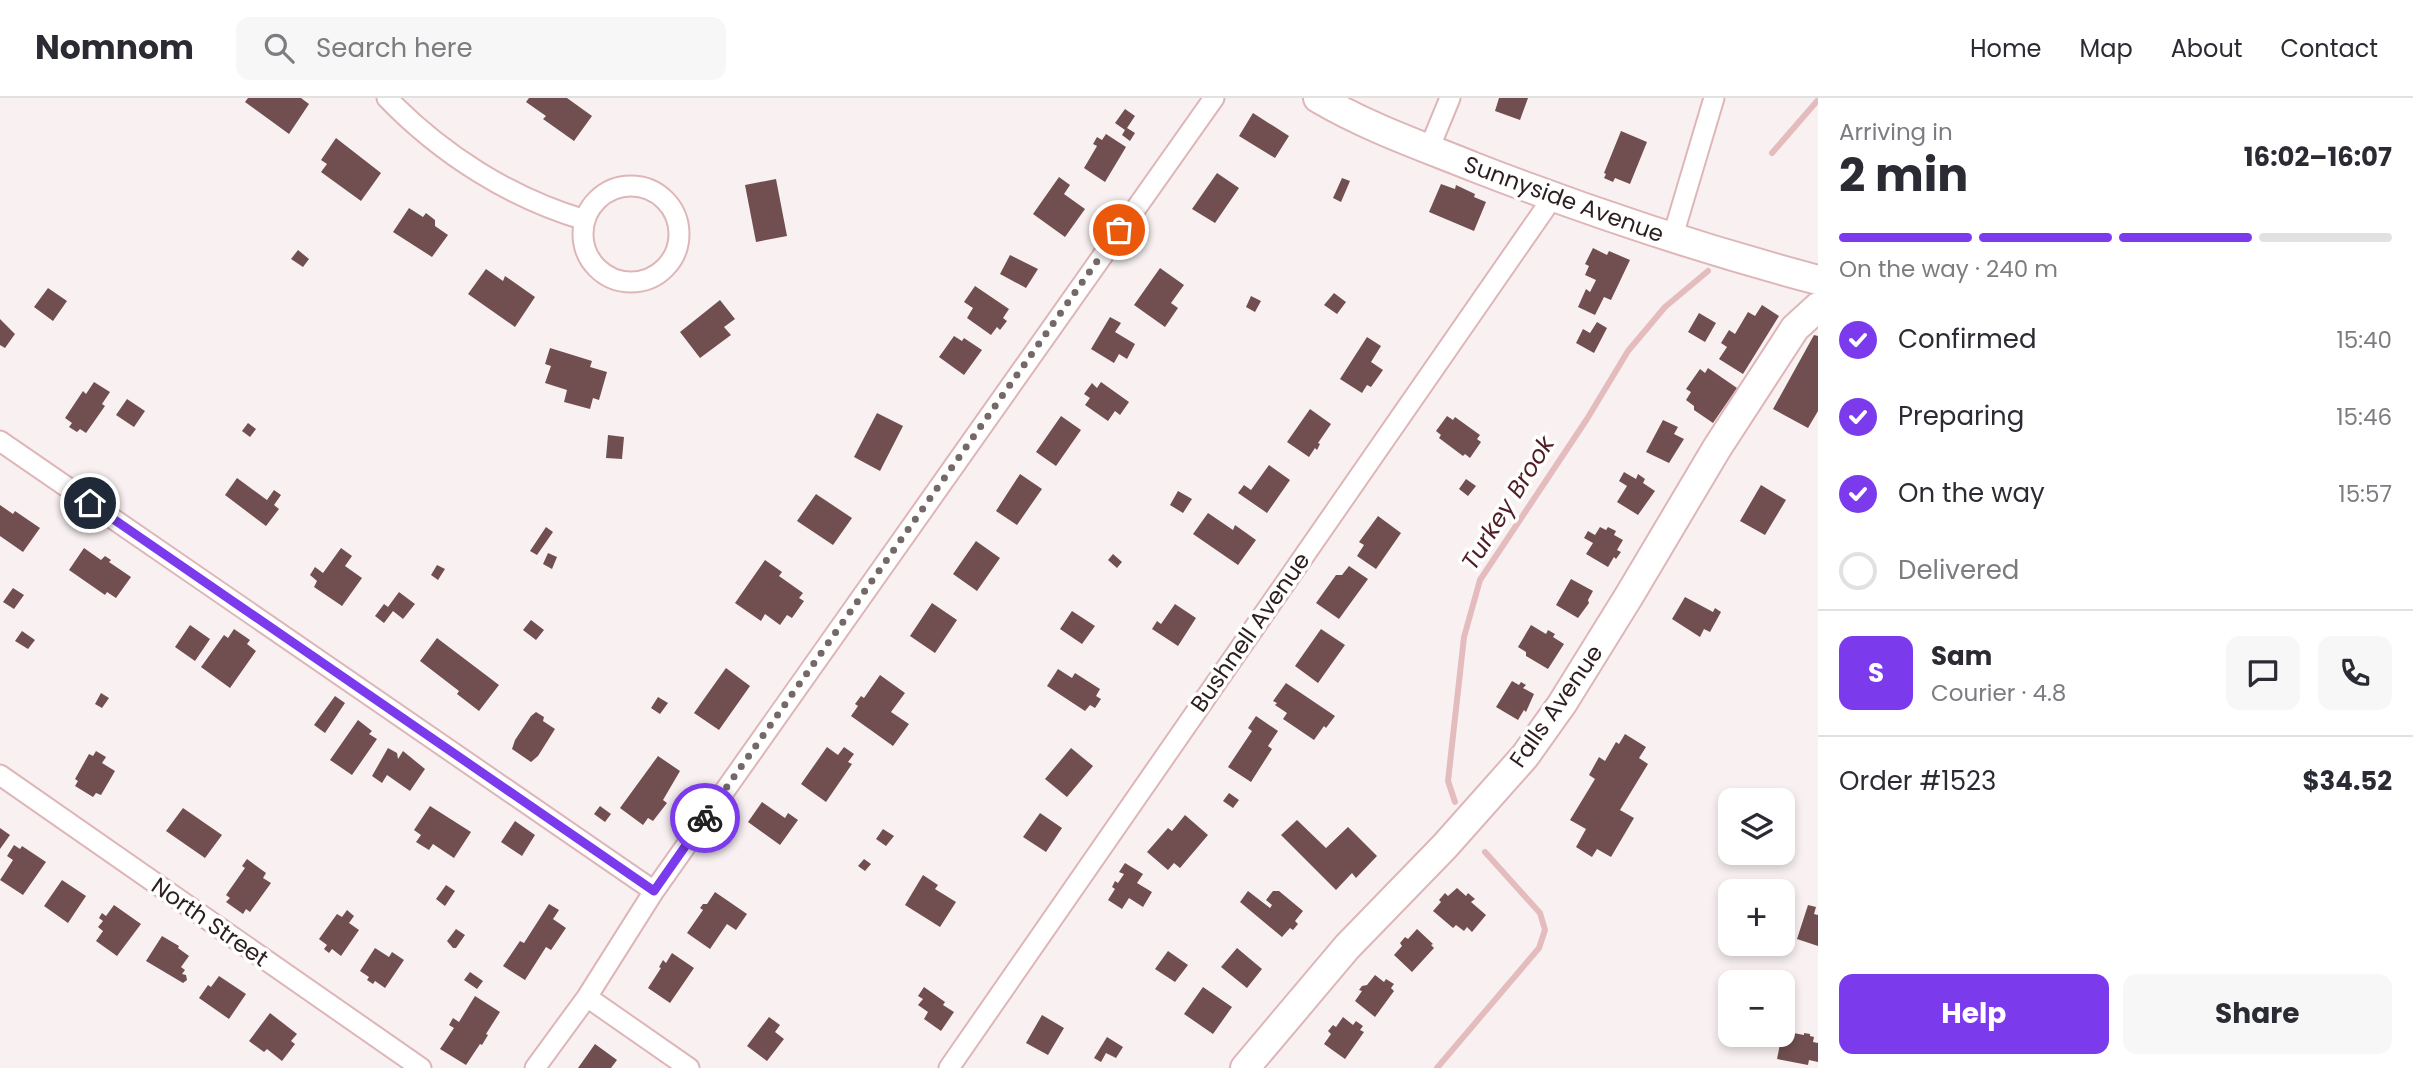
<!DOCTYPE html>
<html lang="en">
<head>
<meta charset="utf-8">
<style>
	body { margin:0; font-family:Poppins,sans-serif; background:#f7f7f7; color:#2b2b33; height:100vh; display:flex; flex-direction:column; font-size:26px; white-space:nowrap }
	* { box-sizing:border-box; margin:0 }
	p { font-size:23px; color:#7c7c81 }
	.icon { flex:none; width:38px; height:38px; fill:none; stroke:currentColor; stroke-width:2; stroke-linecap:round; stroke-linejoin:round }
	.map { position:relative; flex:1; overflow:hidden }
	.drawer { display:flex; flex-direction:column; background:#fff; width:595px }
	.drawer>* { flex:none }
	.fabs { position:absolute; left:1718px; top:690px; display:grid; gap:14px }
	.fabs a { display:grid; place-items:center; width:77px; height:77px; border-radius:14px; background:#fff; box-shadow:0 4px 10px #0003; font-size:35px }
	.pin { position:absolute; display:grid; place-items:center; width:60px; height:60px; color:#fff; margin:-30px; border:4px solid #fff; border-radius:50%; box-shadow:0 2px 7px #0007 }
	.courier { position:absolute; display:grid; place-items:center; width:70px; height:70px; margin:-35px; border:5px solid #7c3aed; border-radius:50%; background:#fff; color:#222; box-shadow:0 2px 9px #0007 }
	.headline em { font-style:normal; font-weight:700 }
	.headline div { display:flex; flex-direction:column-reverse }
	.headline { display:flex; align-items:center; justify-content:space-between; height:119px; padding:0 21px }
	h1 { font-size:46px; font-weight:700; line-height:52px }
	.bar { display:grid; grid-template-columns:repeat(4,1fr); gap:10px 7px; align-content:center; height:84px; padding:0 21px }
	.bar i { height:9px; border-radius:5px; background:#e1e1e2 }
	.bar .selected { background:#7c3aed }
	.bar p { grid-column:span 4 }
	.line { display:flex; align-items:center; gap:18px; padding:0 21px; border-top:2px solid #e1e1e2 }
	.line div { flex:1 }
	.round { display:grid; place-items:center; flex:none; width:74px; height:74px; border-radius:14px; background:#f7f7f7 }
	ol { padding:0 21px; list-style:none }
	li { display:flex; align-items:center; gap:21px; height:77px }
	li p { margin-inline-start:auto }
	li .icon { padding:7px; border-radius:50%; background:#7c3aed; color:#fff; stroke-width:4 }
	li:last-child { color:#7c7c81 }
	li i { width:38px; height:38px; border:4px solid #e1e1e2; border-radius:50% }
	.cta { display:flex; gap:14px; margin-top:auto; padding:14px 21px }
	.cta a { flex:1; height:80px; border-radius:14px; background:#7c3aed; color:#fff; font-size:28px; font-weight:700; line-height:80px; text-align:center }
	.cta a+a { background:#f7f7f7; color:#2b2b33 }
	header { display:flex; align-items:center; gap:42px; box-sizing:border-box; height:98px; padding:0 35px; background:#fff; border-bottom:2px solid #e1e1e2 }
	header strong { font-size:33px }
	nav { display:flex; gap:38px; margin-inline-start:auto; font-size:24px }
	.search { width:490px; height:63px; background:#f7f7f7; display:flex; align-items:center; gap:18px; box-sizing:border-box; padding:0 24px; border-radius:14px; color:#7c7c81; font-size:26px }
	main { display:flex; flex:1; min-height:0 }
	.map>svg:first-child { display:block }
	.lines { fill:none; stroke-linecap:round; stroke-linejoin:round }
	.stream { stroke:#e5bcbe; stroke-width:6 }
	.building { fill:#714f51 }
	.street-casing { stroke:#deb6b8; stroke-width:23 }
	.secondary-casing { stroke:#deb6b8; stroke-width:32 }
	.street { stroke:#fff; stroke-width:19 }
	.secondary { stroke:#fff; stroke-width:28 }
	.done { stroke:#746868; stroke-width:7; stroke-dasharray:0 12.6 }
	.route { stroke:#7c3aed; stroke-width:9 }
	.labels { text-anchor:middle; stroke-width:7; stroke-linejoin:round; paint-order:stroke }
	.street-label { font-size:23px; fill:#2d1e1f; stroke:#fff }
	.water-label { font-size:24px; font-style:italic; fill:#4f1c23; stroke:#fff }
</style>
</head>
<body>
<header>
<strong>Nomnom</strong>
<div class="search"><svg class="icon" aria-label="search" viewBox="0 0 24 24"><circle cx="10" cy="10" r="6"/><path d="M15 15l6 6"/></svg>Search here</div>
<nav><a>Home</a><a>Map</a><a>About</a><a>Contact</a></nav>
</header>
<main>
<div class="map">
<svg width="1818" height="970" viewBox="0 0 1818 970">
	<rect width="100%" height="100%" fill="#f9f1f1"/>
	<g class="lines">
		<!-- stream -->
		<path class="stream" d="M1772,55L1818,2
			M1455,704L1448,683L1464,539L1480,482L1587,321L1628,253L1665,209L1708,173
			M1437,970L1539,850L1545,832L1540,815L1485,754"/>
	</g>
	<!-- building -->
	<path class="building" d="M248,0H301L309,6L289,36L245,4Z
		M529,0H567L592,18L574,43L543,21L546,18L526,4Z
		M1499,0H1528L1520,22L1495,13Z
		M1125,11L1135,18L1127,30L1135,35L1130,43L1122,37L1125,32L1115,25Z
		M1253,15L1289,38L1275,60L1239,38Z
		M1621,33L1647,44L1630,86L1615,80L1613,84L1604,80L1606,76L1604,75Z
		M1106,36L1126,49L1105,84L1084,70L1097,48L1093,46L1097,39L1102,42Z
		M336,40L381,75L361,103L321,74L327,66L321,62Z
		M1217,75L1239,90L1215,125L1192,111Z
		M1059,79L1070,87L1064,96L1085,111L1065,139L1033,116Z
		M1342,80L1350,83L1341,104L1333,100Z
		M776,81L787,138L756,144L745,87Z
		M1441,86L1455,91L1456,87L1475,96L1474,99L1486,104L1474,133L1429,114Z
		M409,110L423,119L426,115L435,122V128L448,137L432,159L393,134Z
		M1593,150L1607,157L1609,153L1630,162L1611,202L1604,199L1595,217L1578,209L1586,191L1590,194L1596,182L1585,177L1589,168L1585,166Z
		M298,152L309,161L303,169L291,161Z
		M1010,157L1038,171L1026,190L1000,176Z
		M1160,170L1184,187L1171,205L1178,210L1165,229L1134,207Z
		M486,171L503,183L505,178L535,199L515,229L468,196Z
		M975,188L1009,211L1003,220L1007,223L1000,232L997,229L991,237L967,220L973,210L964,204Z
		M48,190L67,203L53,223L34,209Z
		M1334,195L1346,204L1337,216L1324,207Z
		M1251,198L1261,203L1255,214L1246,209Z
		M720,202L735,221L724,229L731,237L700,260L680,234Z
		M1762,207L1779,218L1743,276L1719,261L1727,249L1721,245L1729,232L1735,236L1748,214L1755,218Z
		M1699,215L1716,225L1705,244L1688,234Z
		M1110,219L1121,225L1115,234L1135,246L1127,261L1119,256L1114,265L1091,251Z
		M0,221L15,236L5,250L0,247Z
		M1597,224L1607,230L1594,255L1576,245L1583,231L1590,235Z
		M1814,237L1818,238V313L1808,330L1773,311Z
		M954,238L962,243L964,240L982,252L964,277L939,259Z
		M1367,239L1381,248L1371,264L1383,272L1371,289L1367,287L1362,295L1340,281Z
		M550,250L592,263L590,269L607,274L599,302L593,300L590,311L564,304L567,292L545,285L551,268L545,266Z
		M1708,270L1737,290L1713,325L1694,312V308L1686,302L1691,294L1686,291L1700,271L1705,275Z
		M94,284L110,294L102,306L105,308L86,335L80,331L77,334L69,329L72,325L65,320L83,293L86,296Z
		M1101,284L1129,304L1120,317L1115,313L1108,323L1085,307L1090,300L1084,296L1092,285L1097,290Z
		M127,301L145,313L134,329L116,317Z
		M1310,311L1331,326L1318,345L1320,346L1317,352L1315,350L1309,359L1287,344Z
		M877,315L903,328L880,373L854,359Z
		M1061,318L1081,332L1056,368L1036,354Z
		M1447,318L1453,322L1455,319L1480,337L1477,341L1481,344L1470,360L1465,356L1463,358L1439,340L1441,337L1436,333Z
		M1663,322L1678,329L1674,336L1684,341L1669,365L1646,354Z
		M248,325L256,331L250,339L242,333Z
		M608,337L624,339L622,361L606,360Z
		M1269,367L1290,382L1267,415L1238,395L1244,387L1251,392Z
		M1624,374L1636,381L1638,376L1645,381L1643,385L1655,393L1638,417L1617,404L1627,388L1619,383Z
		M1020,376L1042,391L1017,427L996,413Z
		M237,380L267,402L274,392L281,397L274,407L279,411L266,428L225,397Z
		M1466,381L1476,388L1468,398L1459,391Z
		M1761,387L1786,402L1765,437L1740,423Z
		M1178,393L1192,401L1183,415L1170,407Z
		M816,396L852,420L833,447L797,423Z
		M0,407L13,416L15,413L40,430L23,454L0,438Z
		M1208,415L1233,432L1235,427L1256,442L1238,467L1193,436Z
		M1378,418L1401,435L1376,471L1357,458L1364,447L1359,444Z
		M546,429L553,434L537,457L530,453Z
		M1600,429L1606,432L1608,429L1616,433L1614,437L1623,442L1617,452L1621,454L1616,461L1614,459L1608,469L1586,456L1593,445L1584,440L1588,433L1595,437Z
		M976,443L1000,460L977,493L953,476Z
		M84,450L101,462L105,458L111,462L109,464L131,479L116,500L107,494L105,497L69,472Z
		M341,450L352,458L345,468L362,480L342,508L314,489L317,483L310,477L315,469L323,475Z
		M548,455L557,459L552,471L543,466Z
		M1113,456L1122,464L1117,470L1108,462Z
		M765,462L782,474L779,478L803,495L799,500L804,503L792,520L787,517L780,527L765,516L761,523L735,505Z
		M437,467L445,471L438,482L431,477Z
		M1349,468L1368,481L1339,521L1316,505L1336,477H1342Z
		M1571,481L1593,493L1588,502L1589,505L1578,520L1556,507Z
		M13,490L24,497L14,511L3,504Z
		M399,494L415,506L403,521L393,513L384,525L375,518L384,506L388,509Z
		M1685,499L1713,514L1715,510L1721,514L1710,534L1704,531L1700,539L1672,521Z
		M932,505L957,522L935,555L910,538Z
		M1175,506L1196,520L1178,548L1152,531L1157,523L1161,526Z
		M1072,513L1095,528L1082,546L1060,531Z
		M531,522L544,532L536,542L523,532Z
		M190,527L210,541L195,563L175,549Z
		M1531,527L1546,536L1548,532L1555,536L1553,539L1564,546L1548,571L1526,558V554L1518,549Z
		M234,531L250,542L247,546L256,553L230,590L201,569L224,537L228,540Z
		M1321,531L1345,547L1318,585L1295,568Z
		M22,533L35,542L28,551L15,543Z
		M437,540L499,587L479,613L457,596L459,593L420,563Z
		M726,570L750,588L719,632L694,615Z
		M1058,571L1072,580L1075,575L1100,591L1096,598L1101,601L1095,610L1090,607L1085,613L1047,588Z
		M880,577L905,595L891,614L909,626L893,648L851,618L858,608L855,606L861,598L864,600Z
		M1512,583L1519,587L1521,584L1526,587L1523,590L1534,596L1526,614L1524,612L1518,622L1496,609Z
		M1286,585L1335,618L1326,630L1324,628L1314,642L1283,621L1287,615L1275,607L1277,605L1273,603Z
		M101,595L109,600L102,610L95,606Z
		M335,598L345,605L325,635L314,627Z
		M658,599L668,605L660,616L651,610Z
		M536,614L544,619L543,623L555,631L538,658L531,664L512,651L515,642L531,618Z
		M1256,618L1278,633L1268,648L1272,651L1251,684L1228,669L1252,633L1248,630Z
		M358,622L372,633L369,636L377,641L352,677L330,662Z
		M1625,636L1646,649L1639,660L1648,666L1620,712L1634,720L1611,759L1597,751L1592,759L1576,749L1586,731L1570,722L1595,681L1589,677L1599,659L1605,663L1616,644L1619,646Z
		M827,649L838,657L844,649L854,656L848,664L852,666L826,704L801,686Z
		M388,650L397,655L398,661L403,653L425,671L410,693L387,677L382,685L372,678Z
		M1071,650L1093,668L1067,699L1045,681Z
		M96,653L106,659L102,665L115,673L101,697L96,695L93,699L75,688L78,683L75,681L89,656L93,658Z
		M658,658L680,673L663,702L667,705L653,723L648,720L643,727L620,710Z
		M1229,695L1239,702L1233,710L1223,703Z
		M762,704L785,720L788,715L798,722L780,747L748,724Z
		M430,708L471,734L454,760L433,746L429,752L416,744L421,737L414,732Z
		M600,708L611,716L605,724L594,716Z
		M183,710L222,737L205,760L166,733Z
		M1040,715L1062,730L1046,754L1023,739Z
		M1185,717L1208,737L1180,770L1174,765L1168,772L1147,754L1168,730L1172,733Z
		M1297,722L1326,750L1348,729L1377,758L1356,780L1352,775L1336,792L1281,737Z
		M515,723L535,737L522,758L501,744Z
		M0,730L10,737L0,751Z
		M883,731L894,738L886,748L876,741Z
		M14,747L20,751L22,748L46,764L23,797L0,782L13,762L7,758Z
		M247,761L266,775L263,780L271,785L250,814L246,811L243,816L226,804L230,800L226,797L245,770L242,768Z
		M864,761L871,766L865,773L858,768Z
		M1125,765L1143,776L1137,785L1152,794L1143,809L1129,800L1122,811L1108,802L1115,791L1112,789L1115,783L1118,785L1124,776L1119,774Z
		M923,777L938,787L935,791L956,804L940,829L905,807Z
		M62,782L86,798L68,825L44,808Z
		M446,787L455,793L445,808L436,801Z
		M1457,790L1466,798L1468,795L1475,801L1471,804L1486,817L1472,834L1467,829L1464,833L1456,827L1453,830L1433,813L1441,804L1439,802L1445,795L1448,798Z
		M1248,793L1270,810L1272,807L1266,802L1273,793H1279L1303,813L1295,823L1298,826L1293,832L1290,830L1282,839L1240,804Z
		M715,794L747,816L736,832L727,826L710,851L687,835L703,812L700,810L703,806H707Z
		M549,806L559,812L553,821L566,830L551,852L546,849L525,882L503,868L520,843L524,845Z
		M114,807L141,826L117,858L96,843L103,833L98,829L103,823L99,820L102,815L106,818Z
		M1808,807L1816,809L1814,816L1818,817V848L1797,841Z
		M347,812L354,818L349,825L359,832L341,858L332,851L329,855L324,851L327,847L319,841L337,816L342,819Z
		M456,831L465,837L456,850H453L447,843Z
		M1417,831L1433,846L1431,847L1434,850L1412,874L1394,857L1402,848L1400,845L1405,839L1408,841Z
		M162,838L179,848L178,850L189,858L181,869L185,872L182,876L186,877L187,882L183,885L146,863Z
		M375,850L389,859L392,854L404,862L385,890L375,883L373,886L367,882L369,879L360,873Z
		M1237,850L1262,871L1247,890L1221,869Z
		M1168,853L1188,867L1175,884L1155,871Z
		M672,855L694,870L670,905L648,890L661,870L659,869L663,862L666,865Z
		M470,874L483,883L477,891L464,882Z
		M1375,877L1384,884L1386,881L1394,886L1391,890L1394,893L1375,919L1355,903L1362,893L1359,892L1362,888L1367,887Z
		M219,878L246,896L229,921L199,900L208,887L211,889Z
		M924,889L945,904L943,907L954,914L941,933L924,921L928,914L918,907L923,901L918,898Z
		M1203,889L1232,909L1213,936L1184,916Z
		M475,898L500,914L486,936L488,937L482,947L480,946L466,967L440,951L454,930L449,927L453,920L459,924Z
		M270,915L297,936L291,943L295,946L282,963L267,951L264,954L249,943Z
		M1042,917L1064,930L1048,957L1026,945Z
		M769,919L780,927L775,934L784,941L767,963L747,948Z
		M1343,919L1353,927L1356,923L1363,928L1360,932L1364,934L1345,961L1324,946L1331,936L1328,933L1333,927L1336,929Z
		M1783,933L1804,937V935L1810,936V938L1814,939L1813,944L1818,945V964L1809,962L1808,967L1777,961L1780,946L1775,945L1776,936H1783Z
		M1107,939L1123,949L1116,960L1106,955L1101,964L1094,960Z
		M595,946L617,962L611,970H578Z"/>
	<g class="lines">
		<!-- street casing -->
		<g class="street-casing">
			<path id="street" d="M387,0C441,56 510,100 585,122
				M1429,51L1450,0
				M583 136a48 48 0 1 1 96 0a48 48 0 1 1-96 0Z
				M1672,141L1714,0
				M0,343L654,793
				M0,677L421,970
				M587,899L689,970
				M535,970L587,899L654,793L1214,0
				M949,970L1553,99"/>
		</g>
		<!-- secondary casing -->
		<g class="secondary-casing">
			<path id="secondary" d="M1318,0C1367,29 1422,48 1474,69C1587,113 1701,151 1818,182
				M1245,970L1347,849L1445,748L1525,658L1562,606L1629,498L1717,350L1795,230L1818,209"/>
		</g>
		<!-- street -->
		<use href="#street" class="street"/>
		<!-- secondary -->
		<use href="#secondary" class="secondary"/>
	</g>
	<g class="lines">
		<!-- done -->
		<path class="done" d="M705,720L1119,132"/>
		<!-- route -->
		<path class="route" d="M90,405L654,793L705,720"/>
	</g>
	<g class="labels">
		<!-- street labels -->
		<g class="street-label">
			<text transform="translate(1564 101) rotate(20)" y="8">Sunnyside Avenue</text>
			<text transform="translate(1250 534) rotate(-55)" y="8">Bushnell Avenue</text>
			<text transform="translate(1556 608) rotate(-55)" y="8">Falls Avenue</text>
			<text transform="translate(210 824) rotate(35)" y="8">North Street</text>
		</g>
		<!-- water labels -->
		<g class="water-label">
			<text transform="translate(1508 405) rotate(-58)" y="8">Turkey Brook</text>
		</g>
	</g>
</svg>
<div class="fabs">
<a><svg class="icon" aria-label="layers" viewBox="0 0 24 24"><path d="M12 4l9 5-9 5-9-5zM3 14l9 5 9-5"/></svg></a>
<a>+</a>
<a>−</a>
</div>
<div class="pin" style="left:1119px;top:132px;background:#ea580c"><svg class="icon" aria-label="bag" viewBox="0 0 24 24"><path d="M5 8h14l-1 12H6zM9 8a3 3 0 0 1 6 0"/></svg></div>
<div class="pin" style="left:90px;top:405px;background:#1f2937"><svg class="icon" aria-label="home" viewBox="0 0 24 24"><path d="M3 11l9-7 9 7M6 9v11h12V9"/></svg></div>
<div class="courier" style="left:705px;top:720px"><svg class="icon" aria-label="bike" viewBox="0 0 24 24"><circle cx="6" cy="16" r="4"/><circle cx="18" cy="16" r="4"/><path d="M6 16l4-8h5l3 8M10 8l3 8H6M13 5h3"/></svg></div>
</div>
<section class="drawer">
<div class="headline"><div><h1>2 min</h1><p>Arriving in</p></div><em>16:02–16:07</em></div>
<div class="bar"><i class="selected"></i><i class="selected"></i><i class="selected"></i><i></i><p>On the way · 240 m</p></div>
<ol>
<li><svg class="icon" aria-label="check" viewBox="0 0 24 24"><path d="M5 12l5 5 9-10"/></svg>Confirmed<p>15:40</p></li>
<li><svg class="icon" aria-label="check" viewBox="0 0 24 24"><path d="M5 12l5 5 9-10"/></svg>Preparing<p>15:46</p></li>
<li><svg class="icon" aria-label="check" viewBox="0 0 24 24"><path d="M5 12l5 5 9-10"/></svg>On the way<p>15:57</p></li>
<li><i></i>Delivered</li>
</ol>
<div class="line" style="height:126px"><b class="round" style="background:#7c3aed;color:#fff">S</b><div><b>Sam</b><p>Courier · 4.8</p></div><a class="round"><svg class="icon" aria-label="chat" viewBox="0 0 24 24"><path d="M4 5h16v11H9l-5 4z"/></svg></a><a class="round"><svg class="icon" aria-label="phone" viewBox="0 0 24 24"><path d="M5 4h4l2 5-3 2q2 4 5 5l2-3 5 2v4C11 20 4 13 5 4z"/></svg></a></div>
<div class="line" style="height:91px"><div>Order #1523</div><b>$34.52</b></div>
<div class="cta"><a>Help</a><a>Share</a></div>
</section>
</main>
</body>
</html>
